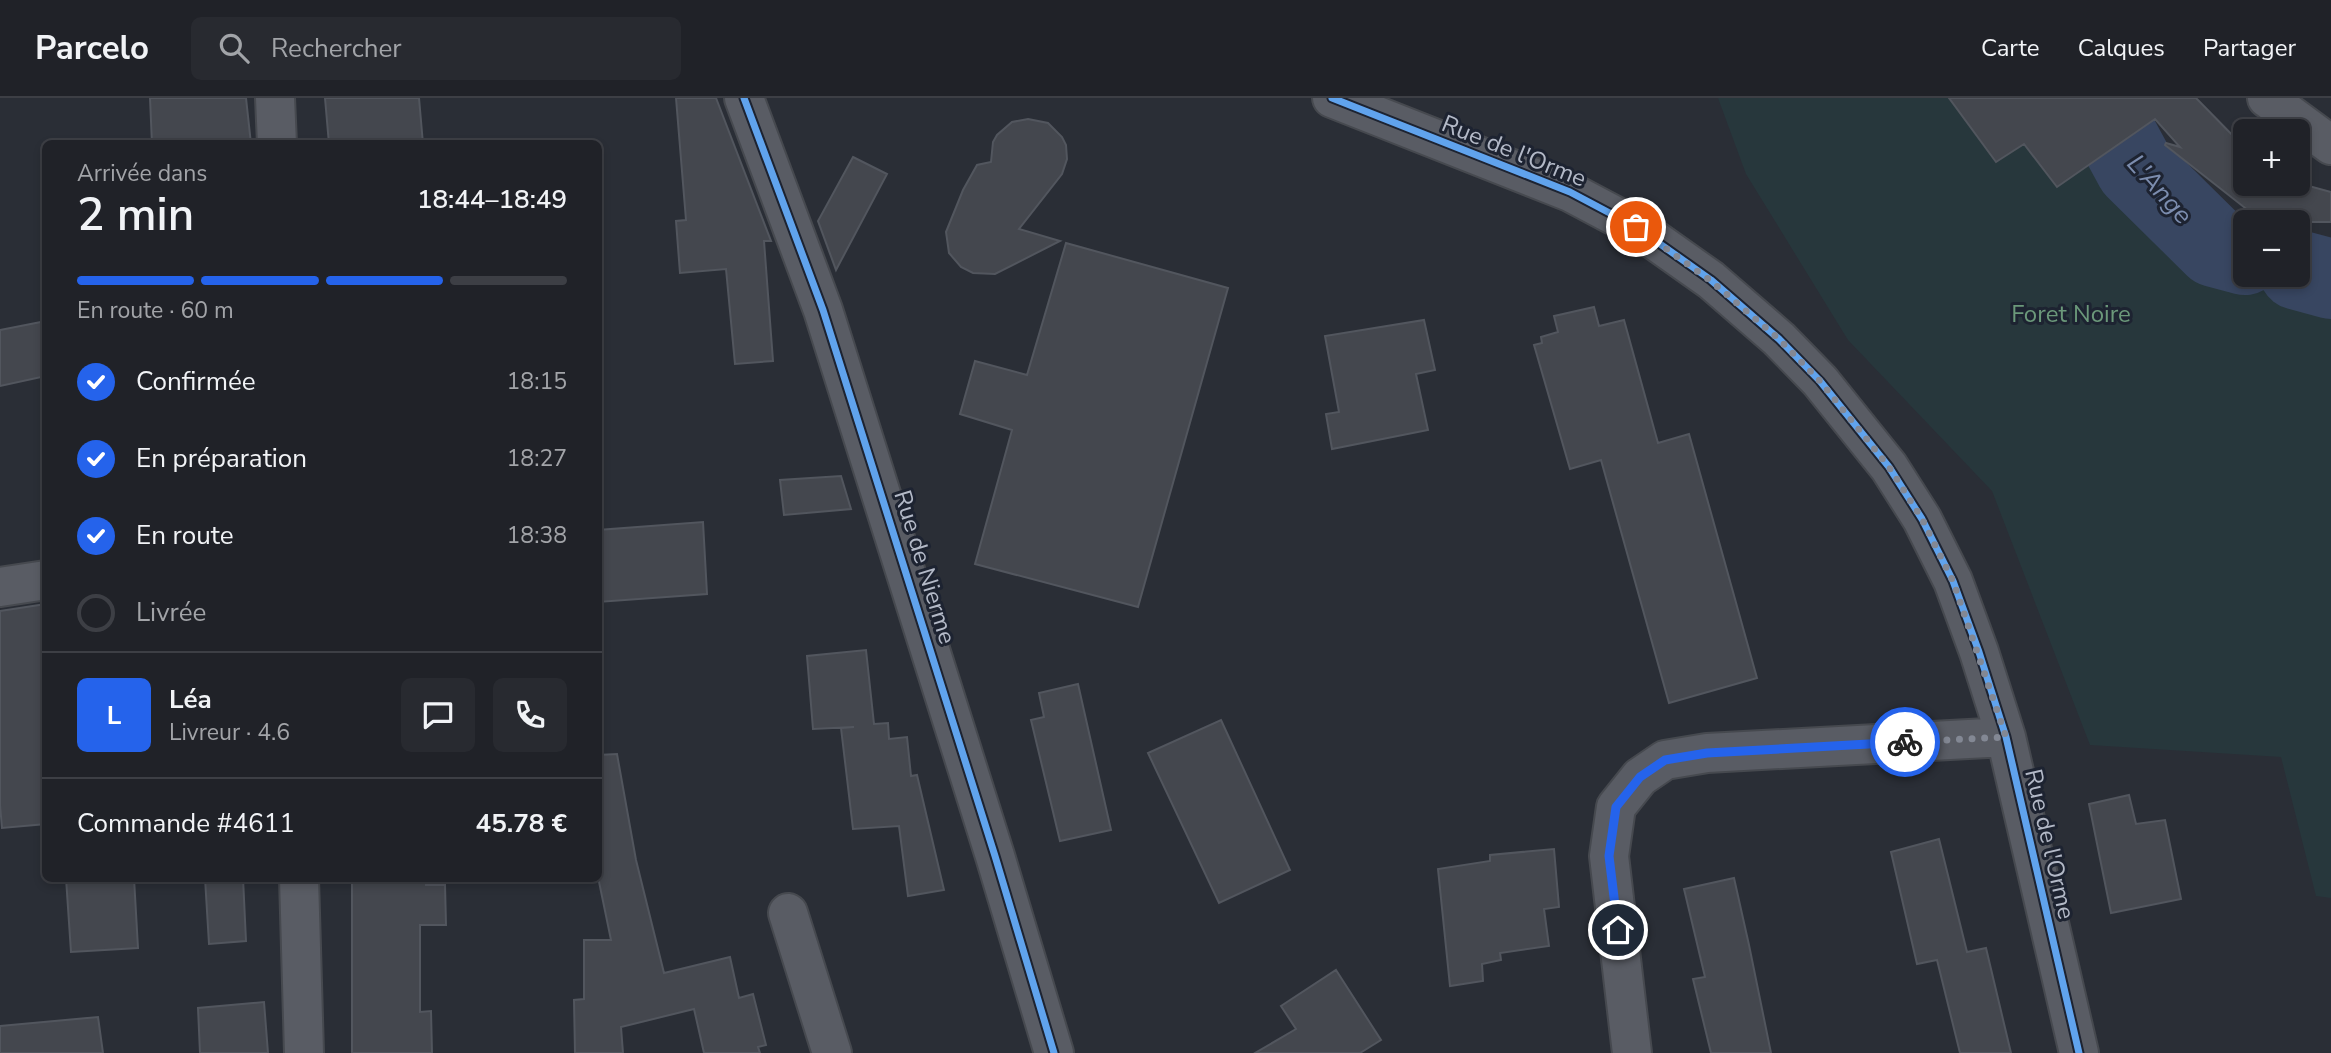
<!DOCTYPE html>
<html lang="fr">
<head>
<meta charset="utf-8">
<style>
	body { margin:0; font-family:"Nunito Sans",sans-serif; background:#282a30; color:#f1f3f6; height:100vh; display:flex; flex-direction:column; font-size:26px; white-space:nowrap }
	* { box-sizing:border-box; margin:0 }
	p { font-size:23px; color:#a2a4a8 }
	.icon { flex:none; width:38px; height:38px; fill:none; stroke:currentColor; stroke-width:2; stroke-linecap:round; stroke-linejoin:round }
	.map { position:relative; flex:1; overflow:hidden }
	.panel { position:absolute; left:42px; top:42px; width:560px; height:742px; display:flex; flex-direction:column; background:#202228; border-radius:10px; box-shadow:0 4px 10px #0003,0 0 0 2px #3d3f45 }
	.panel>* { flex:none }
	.controls { position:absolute; left:2233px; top:21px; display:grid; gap:14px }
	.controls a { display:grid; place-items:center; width:77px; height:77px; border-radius:10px; background:#202228; box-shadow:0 4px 10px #0003,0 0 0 2px #3d3f45; font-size:35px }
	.pin { position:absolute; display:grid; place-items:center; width:60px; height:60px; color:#fff; margin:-30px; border:4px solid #fff; border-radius:50%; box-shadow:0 2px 7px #0007 }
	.courier { position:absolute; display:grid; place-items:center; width:70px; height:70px; margin:-35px; border:5px solid #2563eb; border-radius:50%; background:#fff; color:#222; box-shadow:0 2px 9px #0007 }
	.headline em { font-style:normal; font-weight:600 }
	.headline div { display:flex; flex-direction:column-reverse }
	.headline { display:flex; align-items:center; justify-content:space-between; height:119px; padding:0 35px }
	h1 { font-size:46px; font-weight:600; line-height:52px }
	.bar { display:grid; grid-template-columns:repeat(4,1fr); gap:10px 7px; align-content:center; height:84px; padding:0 35px }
	.bar i { height:9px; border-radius:5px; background:#3d3f45 }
	.bar .active { background:#2563eb }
	.bar p { grid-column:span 4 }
	.line { display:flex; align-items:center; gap:18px; padding:0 35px; border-top:2px solid #3d3f45 }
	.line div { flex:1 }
	.round { display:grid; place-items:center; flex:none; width:74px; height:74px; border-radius:10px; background:#282a30 }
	ol { padding:0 35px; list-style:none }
	li { display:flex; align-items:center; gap:21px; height:77px }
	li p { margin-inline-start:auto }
	li .icon { padding:7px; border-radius:50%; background:#2563eb; color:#fff; stroke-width:4 }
	li:last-child { color:#a2a4a8 }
	li i { width:38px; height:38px; border:4px solid #3d3f45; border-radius:50% }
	header { display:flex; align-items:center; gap:42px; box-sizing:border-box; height:98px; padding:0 35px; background:#202228; border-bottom:2px solid #3d3f45 }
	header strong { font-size:33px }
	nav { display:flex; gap:38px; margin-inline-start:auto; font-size:24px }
	.search { width:490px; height:63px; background:#282a30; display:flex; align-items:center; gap:18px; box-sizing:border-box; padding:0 24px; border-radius:10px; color:#a2a4a8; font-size:26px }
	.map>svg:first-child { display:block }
	.green { fill:#27373c }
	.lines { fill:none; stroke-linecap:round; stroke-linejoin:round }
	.river { stroke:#384661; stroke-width:80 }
	.building { fill:#44474e; stroke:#52565e; stroke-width:2 }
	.street-casing { stroke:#46494f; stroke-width:42 }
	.street { stroke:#595c64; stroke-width:38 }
	.cycleway-casing { stroke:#1d2331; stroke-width:11 }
	.cycleway { stroke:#60a3ed; stroke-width:7 }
	.done { stroke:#838894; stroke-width:7; stroke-dasharray:0 12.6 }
	.route { stroke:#2563eb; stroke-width:9 }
	.labels { text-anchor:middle; stroke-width:6; stroke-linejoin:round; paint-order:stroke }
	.street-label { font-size:24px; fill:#b3b9c7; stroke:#1d2331 }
	.park-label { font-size:24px; fill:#6b987a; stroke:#1d2331 }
	.water-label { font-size:26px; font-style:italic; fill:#7c8daf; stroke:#1d2331 }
</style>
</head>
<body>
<header>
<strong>Parcelo</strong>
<div class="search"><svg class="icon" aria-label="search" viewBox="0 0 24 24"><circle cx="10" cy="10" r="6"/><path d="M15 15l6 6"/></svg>Rechercher</div>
<nav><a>Carte</a><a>Calques</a><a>Partager</a></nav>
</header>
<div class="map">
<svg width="2331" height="955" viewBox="0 0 2331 955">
	<rect width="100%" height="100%" fill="#2a2e36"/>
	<!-- green -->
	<path class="green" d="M1718,0H2118L2128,29L2245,130V177H2298V149L2331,160V800L2316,798L2281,659L2090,647L1992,393L1848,242L1746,76Z"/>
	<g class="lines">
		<!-- river -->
		<path class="river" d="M2097,0L2135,70L2215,149L2245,157
			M2298,172L2331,181"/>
	</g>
	<!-- building -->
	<path class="building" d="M150,0H246L251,46H152Z
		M325,0H419L423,46H329Z
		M676,0H716L771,143H764L773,263L735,266L726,171L680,175L676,123L686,122Z
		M1949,0H2196L2245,50V86L2298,85L2331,94V124H2270L2254,117L2165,47L2166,45L2180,49L2155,21L2057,89L2024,46L1996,64Z
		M1028,21L1048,25L1062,39L1066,47L1067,61L1062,76L1019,131L1060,143L995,176L973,175L961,169L949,155L946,134L963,92L977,67L991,64L993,44L997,37L1012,24Z
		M853,59L887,76L836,172L818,123Z
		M1066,145L1228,190L1138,509L975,466L1012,332L960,316L975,263L1027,277Z
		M1594,209L1599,228L1624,222L1658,345L1689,336L1757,580L1669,605L1601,362L1570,371L1534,247L1542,245L1541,239L1558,234L1554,218Z
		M1424,222L1435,272L1416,276L1428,332L1332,351L1326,316L1339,314L1325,238Z
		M46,223V278L0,288V232Z
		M841,378L851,411L784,417L780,382Z
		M703,424L707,496L598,504V432Z
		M46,506V726L2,730L0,707V513Z
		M866,552L874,626L888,625L889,641L907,639L911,678L917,677L944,792L908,798L899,728L853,731L841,630L854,629L813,631L807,558Z
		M1078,586L1111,732L1060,743L1031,622L1044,619L1039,595Z
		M1221,622L1290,772L1219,805L1148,655Z
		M617,656L636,762L664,875L730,859L739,900L753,896L766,947L758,949L760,955H704L694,911L621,929L623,955H575L574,902L584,901V842H611L598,779V657Z
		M2129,697L2136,726L2165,722L2181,801L2111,815L2089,706Z
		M1939,741L1967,854L1986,850L2011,955H1960L1937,862L1917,866L1891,754Z
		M1554,751L1559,809L1544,811L1549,848L1500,855L1501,862L1482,866L1483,883L1450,888L1438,771L1490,763V757Z
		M66,780H134L138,850L71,854Z
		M205,780H243L246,843L209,846Z
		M352,780H426V787H445L446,827H420V914L431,913L432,955H352Z
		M1734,780L1749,847L1771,955H1711L1693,881L1705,879L1684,791Z
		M1336,872L1381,942L1360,955H1255L1296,931L1281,908Z
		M264,904L268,955H200L198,910Z
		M98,919L103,955H0V928Z"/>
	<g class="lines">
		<!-- street casing -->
		<g class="street-casing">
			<path id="street" d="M275,0L277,46
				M744,0L823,212L995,758L1054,955
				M1332,0L1570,94L1636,129L1711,182L1779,241L1820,283L1889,369L1922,421L1953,483L1979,554L2006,639L2079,955
				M2267,0L2331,47
				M0,489L46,482
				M299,780L304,955
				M788,815L832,955
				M1632,955L1609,758L1616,709L1640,679L1665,662L1707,655L2006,639"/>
		</g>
		<!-- street -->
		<use href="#street" class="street"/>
		<!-- cycleway casing -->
		<g class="cycleway-casing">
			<path id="cycleway" d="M744,0L823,212L995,758L1054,955
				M1332,0L1570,94L1636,129L1711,182L1779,241L1820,283L1889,369L1922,421L1953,483L1979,554L2006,639L2079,955"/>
		</g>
		<!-- cycleway -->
		<use href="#cycleway" class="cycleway"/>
	</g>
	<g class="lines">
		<!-- done -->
		<path class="done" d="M1636,129L1711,183L1779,241L1820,283L1889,369L1922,421L1953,483L2006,639L1905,644"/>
		<!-- route -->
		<path class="route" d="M1618,832L1609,758L1616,709L1640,679L1665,662L1707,655L1905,644"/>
	</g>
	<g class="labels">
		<!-- street labels -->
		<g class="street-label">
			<text transform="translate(1514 53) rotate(22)" y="8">Rue de l'Orme</text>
			<text transform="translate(925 469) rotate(73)" y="8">Rue de Nierme</text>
			<text transform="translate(2050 746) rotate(77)" y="8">Rue de l'Orme</text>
		</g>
		<!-- park labels -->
		<g class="park-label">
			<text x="2071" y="224">Foret Noire</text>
		</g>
		<!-- water labels -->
		<g class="water-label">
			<text transform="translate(2160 91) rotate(48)" y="9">L'Ange</text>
		</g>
	</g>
</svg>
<div class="controls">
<a>+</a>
<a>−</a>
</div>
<div class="pin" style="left:1636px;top:129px;background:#ea580c"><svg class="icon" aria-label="bag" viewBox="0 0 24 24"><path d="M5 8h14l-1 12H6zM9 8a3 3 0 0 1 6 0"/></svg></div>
<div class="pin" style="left:1618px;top:832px;background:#1f2937"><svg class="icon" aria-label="home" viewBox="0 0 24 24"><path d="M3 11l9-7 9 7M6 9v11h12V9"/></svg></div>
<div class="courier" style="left:1905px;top:644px"><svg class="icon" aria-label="bike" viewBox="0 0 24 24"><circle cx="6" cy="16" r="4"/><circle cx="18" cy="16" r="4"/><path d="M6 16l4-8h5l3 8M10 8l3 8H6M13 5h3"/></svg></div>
<section class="panel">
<div class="headline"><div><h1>2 min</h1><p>Arrivée dans</p></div><em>18:44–18:49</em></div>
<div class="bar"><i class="active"></i><i class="active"></i><i class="active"></i><i></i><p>En route · 60 m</p></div>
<ol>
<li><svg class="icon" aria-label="check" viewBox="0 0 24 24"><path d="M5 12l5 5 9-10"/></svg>Confirmée<p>18:15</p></li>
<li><svg class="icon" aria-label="check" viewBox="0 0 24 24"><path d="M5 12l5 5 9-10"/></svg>En préparation<p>18:27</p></li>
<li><svg class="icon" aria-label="check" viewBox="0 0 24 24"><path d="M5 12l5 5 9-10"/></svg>En route<p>18:38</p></li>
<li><i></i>Livrée</li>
</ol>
<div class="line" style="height:126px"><b class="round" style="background:#2563eb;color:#fff">L</b><div><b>Léa</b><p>Livreur · 4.6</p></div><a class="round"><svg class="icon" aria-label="chat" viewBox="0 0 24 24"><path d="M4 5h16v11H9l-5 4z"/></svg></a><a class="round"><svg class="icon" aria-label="phone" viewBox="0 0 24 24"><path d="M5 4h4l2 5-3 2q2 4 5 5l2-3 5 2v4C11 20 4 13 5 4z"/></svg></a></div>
<div class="line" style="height:91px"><div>Commande #4611</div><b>45.78 €</b></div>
</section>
</div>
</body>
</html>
